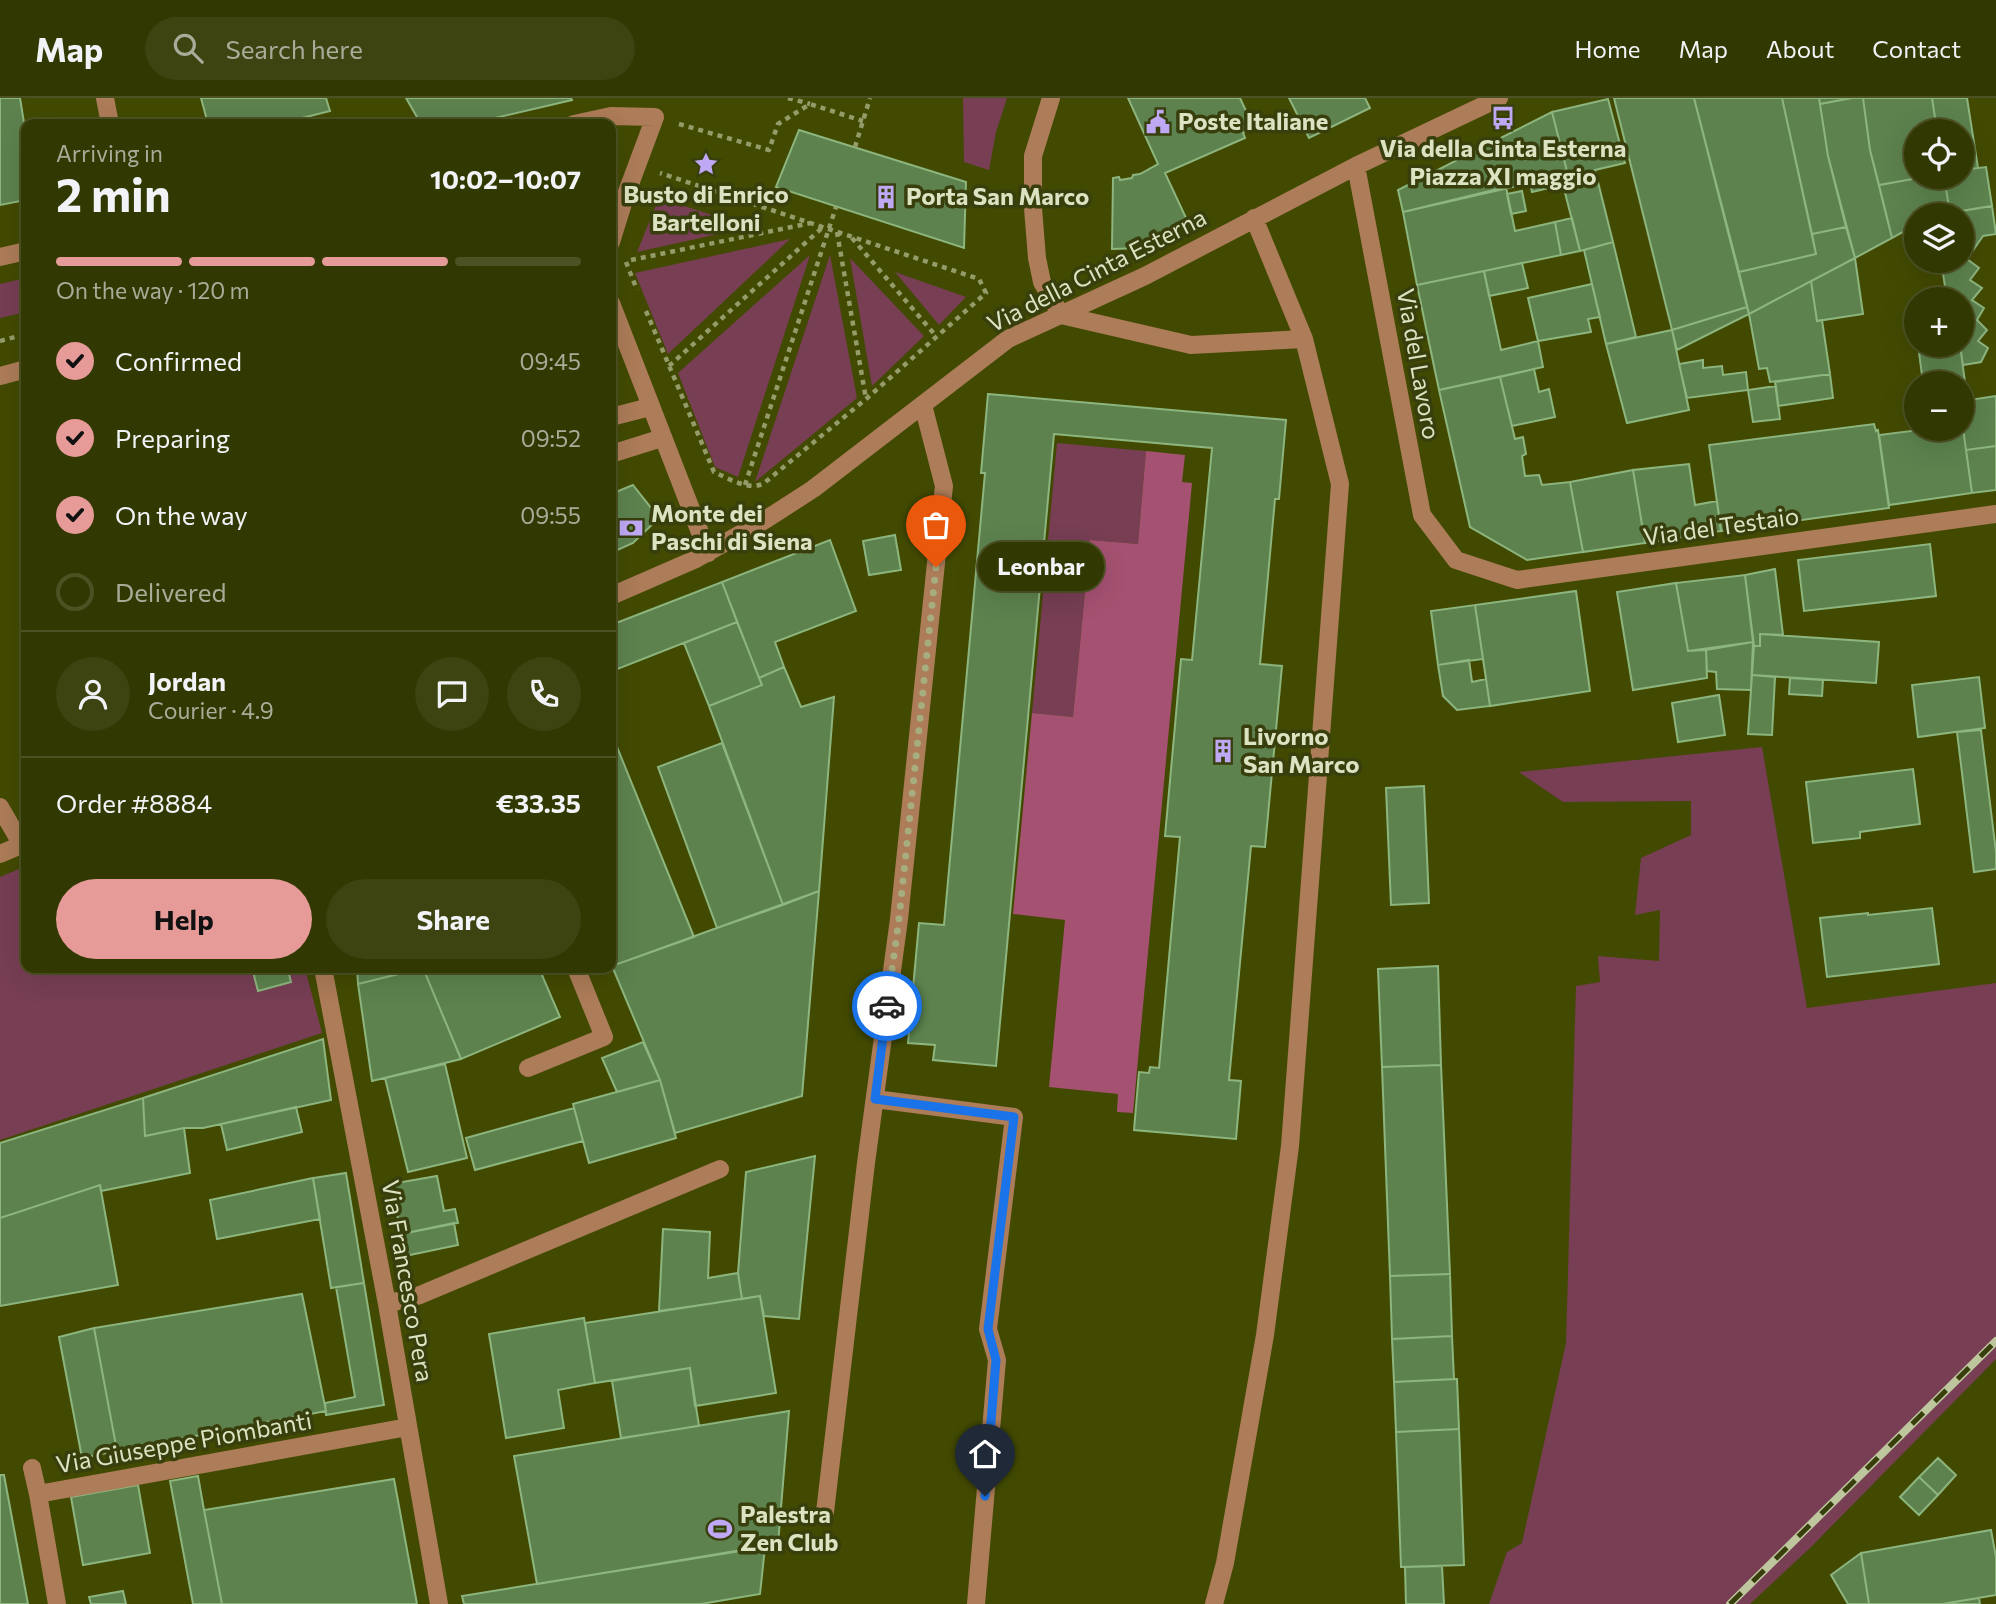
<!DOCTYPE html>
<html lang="en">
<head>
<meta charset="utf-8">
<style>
	body { margin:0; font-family:Commissioner,sans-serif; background:#3d4311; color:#f1f3f6; height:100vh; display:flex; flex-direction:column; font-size:26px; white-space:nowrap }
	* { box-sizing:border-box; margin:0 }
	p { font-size:23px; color:#a8ac99 }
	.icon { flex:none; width:38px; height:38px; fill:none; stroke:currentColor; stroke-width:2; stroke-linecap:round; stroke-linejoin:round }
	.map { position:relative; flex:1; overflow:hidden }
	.side { position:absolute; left:21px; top:21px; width:595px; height:854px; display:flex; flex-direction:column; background:#323802; border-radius:14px; box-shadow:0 7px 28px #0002,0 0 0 2px #4d5224 }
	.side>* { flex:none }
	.fabs { position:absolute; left:1904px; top:21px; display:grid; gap:14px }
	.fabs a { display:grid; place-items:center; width:70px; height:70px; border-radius:50%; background:#323802; box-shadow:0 7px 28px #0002,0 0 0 2px #4d5224; font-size:35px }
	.pin { position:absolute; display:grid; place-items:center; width:60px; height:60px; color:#fff; margin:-72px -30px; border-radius:50% 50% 50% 0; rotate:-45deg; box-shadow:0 0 7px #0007 }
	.pin .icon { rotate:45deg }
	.courier { position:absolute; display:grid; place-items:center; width:70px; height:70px; margin:-35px; border:5px solid #1a73e8; border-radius:50%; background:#fff; color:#222; box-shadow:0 2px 9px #0007 }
	.bubble { position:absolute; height:49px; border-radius:24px; background:#323802; box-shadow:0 7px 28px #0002,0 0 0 2px #4d5224; font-size:23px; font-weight:700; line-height:49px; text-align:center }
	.overview em { font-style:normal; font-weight:700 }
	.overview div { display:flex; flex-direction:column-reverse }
	.overview { display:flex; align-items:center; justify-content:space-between; height:119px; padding:0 35px }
	h1 { font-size:46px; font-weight:700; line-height:52px }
	.bar { display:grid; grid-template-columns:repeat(4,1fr); gap:10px 7px; align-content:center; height:84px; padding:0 35px }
	.bar i { height:9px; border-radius:5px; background:#4d5224 }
	.bar .on { background:#e69b98 }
	.bar p { grid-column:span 4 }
	.line { display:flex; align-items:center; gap:18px; padding:0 35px; border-top:2px solid #4d5224 }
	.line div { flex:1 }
	.round { display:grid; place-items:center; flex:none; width:74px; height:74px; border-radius:37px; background:#3d4311 }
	ol { padding:0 35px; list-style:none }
	li { display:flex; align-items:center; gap:21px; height:77px }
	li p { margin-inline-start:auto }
	li .icon { padding:7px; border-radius:50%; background:#e69b98; color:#111; stroke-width:4 }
	li:last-child { color:#a8ac99 }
	li i { width:38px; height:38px; border:4px solid #4d5224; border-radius:50% }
	.primary-button { display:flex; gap:14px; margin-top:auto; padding:14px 35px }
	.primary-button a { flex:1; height:80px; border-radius:42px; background:#e69b98; color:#111; font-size:28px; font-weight:700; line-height:80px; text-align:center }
	.primary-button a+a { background:#3d4311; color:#f1f3f6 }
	header { display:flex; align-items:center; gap:42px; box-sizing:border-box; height:98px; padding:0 35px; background:#323802; border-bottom:2px solid #4d5224 }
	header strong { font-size:33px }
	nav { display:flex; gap:38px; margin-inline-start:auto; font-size:24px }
	.search { width:490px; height:63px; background:#3d4311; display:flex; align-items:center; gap:18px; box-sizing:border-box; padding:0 24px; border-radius:38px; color:#a8ac99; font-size:26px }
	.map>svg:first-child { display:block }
	.green { fill:#773e54 }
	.forest { fill:#a55171 }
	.building { fill:#5d824e; stroke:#8db57e; stroke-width:2 }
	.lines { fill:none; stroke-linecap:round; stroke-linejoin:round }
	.path { stroke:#949c69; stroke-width:4.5; stroke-dasharray:5 5; stroke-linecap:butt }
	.minor { stroke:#ad7c58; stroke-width:18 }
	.rail-casing { stroke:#bec69d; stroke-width:8 }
	.rail { stroke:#383f0d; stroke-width:5; stroke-dasharray:16; stroke-linecap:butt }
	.done { stroke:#a6ad7f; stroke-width:7; stroke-dasharray:0 12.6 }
	.route { stroke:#1a73e8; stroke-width:9 }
	.labels { text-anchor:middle; stroke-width:7; stroke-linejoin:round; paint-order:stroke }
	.poi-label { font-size:24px; font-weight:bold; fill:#dce3c2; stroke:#383f0d; text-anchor:start }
	.street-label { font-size:24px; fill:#dce3c2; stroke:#383f0d }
</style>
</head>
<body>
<header>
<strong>Map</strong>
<div class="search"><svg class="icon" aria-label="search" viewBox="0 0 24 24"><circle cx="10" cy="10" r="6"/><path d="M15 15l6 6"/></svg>Search here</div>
<nav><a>Home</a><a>Map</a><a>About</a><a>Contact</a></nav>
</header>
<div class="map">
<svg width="1996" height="1506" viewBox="0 0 1996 1506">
	<rect width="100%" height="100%" fill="#424a02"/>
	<!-- green -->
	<path class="green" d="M963,0H1007L996,34L989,72L964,64Z
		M659,100L750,129L637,154Z
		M790,141L668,256L635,175Z
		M810,157L738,379L715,369L678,275Z
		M830,157L857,300L755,384Z
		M850,160L924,238L872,288Z
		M895,174L966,199L939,227Z
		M26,180V214L0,220V186Z
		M1057,345L1146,353L1138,446L1090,442L1073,619L1032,615Z
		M1762,649L1807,910L1996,885V1261L1810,1450L1750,1506H1489L1507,1454L1522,1445L1566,1245L1576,888L1600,884L1598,858L1659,863L1660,812L1635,817L1641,760L1691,737V703L1563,704L1519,674Z
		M26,768V870H305L322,935L0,1042V779Z"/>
	<!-- forest -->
	<path class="forest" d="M1146,353L1185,357L1182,384L1192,385L1133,1015L1117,1014L1118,996L1049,989L1065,822L1013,816L1032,615L1073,619L1090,442L1138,446Z"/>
	<!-- building -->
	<path class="building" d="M0,0H20L26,37V102L0,107Z
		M201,0H326L330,13L278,26H208Z
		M406,0H571L572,2L469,26H421Z
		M1128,0H1240L1254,30L1243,35L1245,40L1165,75L1187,122L1143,143L1142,150L1112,151L1113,80L1119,79L1120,82L1132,80L1133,77L1140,76L1158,66Z
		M1289,0H1365L1370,10L1309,40Z
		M1614,0H1694L1747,209L1672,232Z
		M1694,0H1782L1816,156L1739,174Z
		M1782,0H1819L1828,58L1846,129L1812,136Z
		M1819,0H1852L1820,6Z
		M1852,0H1863L1870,52L1892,140L1855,160L1828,58L1820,6Z
		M1863,0H1932L1937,33H1916V79H1924L1879,87L1870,52Z
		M1932,0H1967L1978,70L1962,72V33H1937Z
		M1608,1L1625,65L1595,72L1613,144L1580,153L1563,87L1570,85L1552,14Z
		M1552,14L1570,85L1532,94L1530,85L1403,114L1398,92Z
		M799,32L966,84L964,150L776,89Z
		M1986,69L1992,108L1950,115L1944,79H1962V72Z
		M1924,79H1944L1950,115L1916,117V127L1892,140L1879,87Z
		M1506,89L1515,133L1555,124L1561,157L1417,187L1403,114Z
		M1522,93L1526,113L1511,116L1507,96Z
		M1992,108L1996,136L1983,138L1967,161L1979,170L1970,182L1982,190L1972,202L1984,210L1977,222L1987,232L1978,243L1988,250L1981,264L1963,267L1960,247H1962V201H1947L1941,163H1962V117H1936Z
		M1572,120L1580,153L1561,157L1555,124Z
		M1846,129L1855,160L1749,216L1739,174L1816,156L1812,136Z
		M1613,144L1636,239L1606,246L1584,152Z
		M1855,160L1863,216L1817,223L1811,183Z
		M1522,165L1528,190L1489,198L1484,173Z
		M1484,173L1501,252L1538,243L1543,269L1439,292L1417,187Z
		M1811,183L1817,223L1822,222L1830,276L1770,284L1767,270L1759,271L1749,216Z
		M1592,186L1600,219L1588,221L1591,234L1538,243L1528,200Z
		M1747,209L1749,216L1677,252L1672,232Z
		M1672,232L1689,312L1627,325L1606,246Z
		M1918,247H1960L1967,299H1962V285H1923Z
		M1703,262V270L1722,268L1723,277L1746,274L1748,292L1687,300L1679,266Z
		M1534,271L1539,294L1549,291L1555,319L1512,328L1500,279Z
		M1830,276L1833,300L1778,308L1775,284Z
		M1500,279L1515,341L1523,339L1526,356L1522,358L1525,378L1539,377L1542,387L1570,384L1583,454L1527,462L1470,429L1439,292Z
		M1776,288L1780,321L1753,324L1748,292Z
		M988,296L1286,322L1279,401H1275L1260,566L1282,568L1265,749L1251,748L1229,982L1241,983L1236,1041L1134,1032L1139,974L1149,975L1150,969L1159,970L1180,739L1165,738L1181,561L1192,562L1212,350L1054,336L996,968L933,962L935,947L908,945L919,825L944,827L985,375H981Z
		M1996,298V348L1966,352L1962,323V303Z
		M1962,323L1972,395L1889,407L1879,337L1927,331H1962Z
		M1874,326L1876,333L1878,332L1889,410L1721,433L1709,347Z
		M1996,348V392L1972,395L1966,352Z
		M1689,366L1695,407L1717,403L1721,433L1645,445L1633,372Z
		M1633,372L1645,445L1583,454L1570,384Z
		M633,387L659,420L633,445L611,455V396Z
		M895,437L901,472L869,477L863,443Z
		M830,442L856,513L775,544L784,569L759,580L722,484Z
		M1930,446L1936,498L1804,513L1798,462Z
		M1775,471L1783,537L1760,536V548H1754L1745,477Z
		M1745,477L1753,544L1688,553L1676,485Z
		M722,484L737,524L615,572L611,559V527Z
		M1676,485L1688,553L1706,552L1707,580L1633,592L1617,494Z
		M1576,493L1590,593L1490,608L1475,507Z
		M1475,507L1483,561L1438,567L1431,513Z
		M737,524L762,587L709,608L684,545Z
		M1760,536L1879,544L1876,585L1752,577L1754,548H1760Z
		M1753,544L1751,592L1717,591L1716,574L1707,573L1706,552Z
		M1469,562L1472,584L1486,581L1490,608L1457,612L1443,598L1438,567Z
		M784,569L801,609L834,599L819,793L783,807L709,608L762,587L759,580Z
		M1752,577L1775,579L1772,637L1748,636Z
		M1979,579L1985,630L1918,639L1912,587Z
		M1790,580L1823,582L1822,598L1789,596Z
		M1719,597L1725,637L1678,644L1672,605Z
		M1981,632L1996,754V771L1974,774L1957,634Z
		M611,634L694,839L612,868L611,865Z
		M722,645L783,807L717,830L658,669Z
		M1913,671L1920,726L1860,734V740L1813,745L1806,684Z
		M1424,688L1429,805L1391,807L1386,690Z
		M819,793L802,998L675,1035L660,982L612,868Z
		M1932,810L1939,866L1827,879L1820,820L1868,815V817Z
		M1438,868L1441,967L1382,969L1378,871Z
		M252,870H295L288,872L291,884L258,893Z
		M357,870H423L358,886Z
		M423,870L461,961L372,983L358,886Z
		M423,870H539L560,919L461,961Z
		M323,941L331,1002L203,1030H184L145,1038L143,1000Z
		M643,944L660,982L617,994L602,960Z
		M445,966L467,1060L408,1074L385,980Z
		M1441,967L1450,1176L1390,1178L1382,969Z
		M660,982L676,1040L589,1065L573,1006Z
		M143,1000L145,1038L184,1030L190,1075L101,1093L100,1087L0,1120V1045Z
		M296,1009L302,1034L227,1052L221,1026Z
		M574,1010L583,1043L475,1072L466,1040Z
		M815,1058L799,1221L764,1218L760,1198L742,1201L738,1175L746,1074Z
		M346,1075L364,1185L331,1190L313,1080Z
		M437,1078L444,1113L455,1111L458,1125L401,1136L391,1086Z
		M313,1080L320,1121L217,1141L210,1102Z
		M100,1087L118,1187L0,1208V1120Z
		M454,1125L458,1147L405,1158L401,1136Z
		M663,1131L710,1134L708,1180L738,1175L742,1201L659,1213Z
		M1450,1176L1452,1238L1392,1241L1390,1178Z
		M364,1185L384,1307L326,1317L325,1305L355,1299L336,1189Z
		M302,1196L326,1313L117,1353L94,1230Z
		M760,1198L776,1295L695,1308L690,1270L595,1285L585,1225Z
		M584,1220L595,1285L558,1292L564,1330L506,1340L489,1236Z
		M94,1230L117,1353L82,1360L59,1239Z
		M1452,1238L1454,1281L1394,1284L1392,1241Z
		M690,1270L699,1328L621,1340L612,1283Z
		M1457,1281L1459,1331L1396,1334L1394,1284Z
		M789,1313L778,1446L537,1486L514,1358Z
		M1459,1331L1464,1467L1401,1469L1396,1334Z
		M1938,1360L1956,1377L1938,1397L1919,1379Z
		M0,1377H4L28,1506H0Z
		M198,1378L204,1412L222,1506H193L170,1383Z
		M1919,1379L1938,1397L1919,1417L1900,1399Z
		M394,1381L417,1506H222L204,1412Z
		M138,1387L150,1455L83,1467L71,1399Z
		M1991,1432L1996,1459V1497L1942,1506H1869L1861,1455Z
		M765,1449L760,1496L701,1506H464L462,1498Z
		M1861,1455L1869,1506H1848L1831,1477Z
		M1442,1468L1444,1506H1406L1405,1469Z
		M123,1493L126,1506H91L89,1499Z
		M1979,1500L1980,1506H1942Z"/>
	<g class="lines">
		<!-- path -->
		<path class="path" d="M788,0L810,6
			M679,26L769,52L778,26L810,6L863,23
			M855,49L870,0
			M837,134L866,301
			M852,140L936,238
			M631,162L811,125
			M626,164L637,192
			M646,213L714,374C730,381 746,392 763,386L866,301L986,195L979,181L660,75
			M0,243L26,236
			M669,268L823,129
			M745,387L836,109"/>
		<!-- minor -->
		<path class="minor" d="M105,0L110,26
			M1051,0L1033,58V110L1037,160L1042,184L1061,217
			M574,26L611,18L655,19L624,102L611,144
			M1356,68L1422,417L1456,462L1517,482L1996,416
			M0,159L26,153
			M611,205L708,455
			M1061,217L1191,247L1304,241L1254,120
			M0,278L26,271
			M611,319L650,309
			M611,356L662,340
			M611,498L696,461L765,422L813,391L1008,241L1145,178L1356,68L1499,0
			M0,709L22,747
			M0,756L26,745
			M323,870L387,1206L439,1506
			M528,970L604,939L576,870
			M875,1001L1014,1019L988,1231L997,1262L976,1506
			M387,1206L420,1197L720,1071
			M32,1370L38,1396
			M825,1414L866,1065L899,821L944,388L923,307
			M57,1506L38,1396L408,1329
			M1214,1506L1225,1465L1265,1237L1290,1048L1340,386L1304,241"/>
		<!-- rail casing -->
		<g class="rail-casing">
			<path id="rail" d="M1730,1506L1996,1243"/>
		</g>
		<!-- rail -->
		<use href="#rail" class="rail"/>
	</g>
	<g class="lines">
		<!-- done -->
		<path class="done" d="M887,908L899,821L936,469"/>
		<!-- route -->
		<path class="route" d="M887,908L875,1001L1014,1019L988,1231L996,1262L985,1398"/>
	</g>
	<!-- icons -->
	<defs>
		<g id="bus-bare" transform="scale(1.89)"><path d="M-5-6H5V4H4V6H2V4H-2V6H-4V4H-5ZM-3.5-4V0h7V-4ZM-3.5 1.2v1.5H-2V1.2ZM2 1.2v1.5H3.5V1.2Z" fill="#bfa9f4" stroke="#383f0d" stroke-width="2.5" paint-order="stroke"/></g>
		<g id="civic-bare" transform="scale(1.89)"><path d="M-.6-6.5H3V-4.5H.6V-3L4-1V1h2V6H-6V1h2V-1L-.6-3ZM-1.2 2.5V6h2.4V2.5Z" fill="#bfa9f4" stroke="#383f0d" stroke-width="2.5" paint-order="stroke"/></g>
		<g id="sight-bare" transform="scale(1.89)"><path d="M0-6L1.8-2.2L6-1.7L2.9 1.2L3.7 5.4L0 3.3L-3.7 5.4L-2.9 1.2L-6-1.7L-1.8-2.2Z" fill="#bfa9f4" stroke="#383f0d" stroke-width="2.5" paint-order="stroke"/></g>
		<g id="building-bare" transform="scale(1.89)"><path d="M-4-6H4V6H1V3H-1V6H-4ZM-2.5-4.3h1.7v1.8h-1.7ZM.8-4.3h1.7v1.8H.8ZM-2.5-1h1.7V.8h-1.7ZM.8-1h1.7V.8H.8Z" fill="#bfa9f4" stroke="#383f0d" stroke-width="2.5" paint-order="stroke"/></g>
		<g id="bank-bare" transform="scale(1.89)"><path d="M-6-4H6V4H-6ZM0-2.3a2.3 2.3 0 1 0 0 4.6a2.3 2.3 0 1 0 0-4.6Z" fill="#bfa9f4" stroke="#383f0d" stroke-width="2.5" paint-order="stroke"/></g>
		<g id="stadium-bare" transform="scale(1.89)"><path d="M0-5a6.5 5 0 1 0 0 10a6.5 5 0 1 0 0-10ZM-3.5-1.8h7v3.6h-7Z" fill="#bfa9f4" stroke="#383f0d" stroke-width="2.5" paint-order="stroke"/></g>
	</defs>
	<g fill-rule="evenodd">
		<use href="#bus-bare" x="1503" y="20"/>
		<use href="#civic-bare" x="1158" y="24"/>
		<use href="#sight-bare" x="706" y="66"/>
		<use href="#building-bare" x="886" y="99"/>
		<use href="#bank-bare" x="631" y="430"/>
		<use href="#building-bare" x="1223" y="653"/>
		<use href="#stadium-bare" x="720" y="1431"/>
	</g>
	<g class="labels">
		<!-- poi labels -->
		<g class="poi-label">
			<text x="1178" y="32">Poste Italiane</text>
			<text x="1503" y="59" text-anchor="middle">Via della Cinta Esterna<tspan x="1503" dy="28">Piazza XI maggio</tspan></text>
			<text x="706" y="105" text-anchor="middle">Busto di Enrico<tspan x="706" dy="28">Bartelloni</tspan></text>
			<text x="906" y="107">Porta San Marco</text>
			<text x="651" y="424">Monte dei<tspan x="651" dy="28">Paschi di Siena</tspan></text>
			<text x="1243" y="647">Livorno<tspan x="1243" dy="28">San Marco</tspan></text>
			<text x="740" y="1425">Palestra<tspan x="740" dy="28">Zen Club</tspan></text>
		</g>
		<!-- street labels -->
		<g class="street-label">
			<text transform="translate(1097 173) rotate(-27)" y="8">Via della Cinta Esterna</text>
			<text transform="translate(1418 266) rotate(80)" y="8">Via del Lavoro</text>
			<text transform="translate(1721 429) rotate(-8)" y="8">Via del Testaio</text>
			<text transform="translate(407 1183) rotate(80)" y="8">Via Francesco Pera</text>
			<text transform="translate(184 1345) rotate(-10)" y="8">Via Giuseppe Piombanti</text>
		</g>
	</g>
</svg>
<div class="fabs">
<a><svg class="icon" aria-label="locate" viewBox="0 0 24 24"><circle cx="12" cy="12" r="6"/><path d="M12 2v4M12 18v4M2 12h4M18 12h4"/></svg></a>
<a><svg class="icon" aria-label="layers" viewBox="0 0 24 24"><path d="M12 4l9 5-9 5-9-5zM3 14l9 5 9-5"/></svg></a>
<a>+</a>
<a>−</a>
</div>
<div class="pin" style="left:936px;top:469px;background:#ea580c"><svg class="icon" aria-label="bag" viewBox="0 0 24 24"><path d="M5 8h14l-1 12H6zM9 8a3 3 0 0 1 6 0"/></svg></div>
<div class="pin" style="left:985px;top:1398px;background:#1f2937"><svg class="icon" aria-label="home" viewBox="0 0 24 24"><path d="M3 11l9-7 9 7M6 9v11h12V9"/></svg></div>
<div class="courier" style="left:887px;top:908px"><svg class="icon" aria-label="car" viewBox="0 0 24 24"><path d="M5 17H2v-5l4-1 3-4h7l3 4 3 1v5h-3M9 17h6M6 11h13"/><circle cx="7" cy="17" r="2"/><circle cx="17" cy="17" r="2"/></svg></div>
<div class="bubble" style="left:978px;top:444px;width:126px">Leonbar</div>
<section class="side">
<div class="overview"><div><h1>2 min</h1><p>Arriving in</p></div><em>10:02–10:07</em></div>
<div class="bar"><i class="on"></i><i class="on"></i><i class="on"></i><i></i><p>On the way · 120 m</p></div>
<ol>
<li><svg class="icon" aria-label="check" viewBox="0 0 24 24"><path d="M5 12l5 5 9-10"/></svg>Confirmed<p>09:45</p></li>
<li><svg class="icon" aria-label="check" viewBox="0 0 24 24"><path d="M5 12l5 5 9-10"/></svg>Preparing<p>09:52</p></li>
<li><svg class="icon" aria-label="check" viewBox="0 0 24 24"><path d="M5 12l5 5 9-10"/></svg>On the way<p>09:55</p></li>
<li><i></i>Delivered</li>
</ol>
<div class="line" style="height:126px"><a class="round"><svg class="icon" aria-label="person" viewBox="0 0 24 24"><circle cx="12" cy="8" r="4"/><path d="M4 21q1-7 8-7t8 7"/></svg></a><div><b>Jordan</b><p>Courier · 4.9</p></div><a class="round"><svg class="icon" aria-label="chat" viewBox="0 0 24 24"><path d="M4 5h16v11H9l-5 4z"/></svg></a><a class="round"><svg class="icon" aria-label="phone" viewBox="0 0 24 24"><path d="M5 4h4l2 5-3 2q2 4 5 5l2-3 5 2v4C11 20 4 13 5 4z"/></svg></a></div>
<div class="line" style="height:91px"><div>Order #8884</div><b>€33.35</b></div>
<div class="primary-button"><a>Help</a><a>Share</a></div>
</section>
</div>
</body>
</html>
